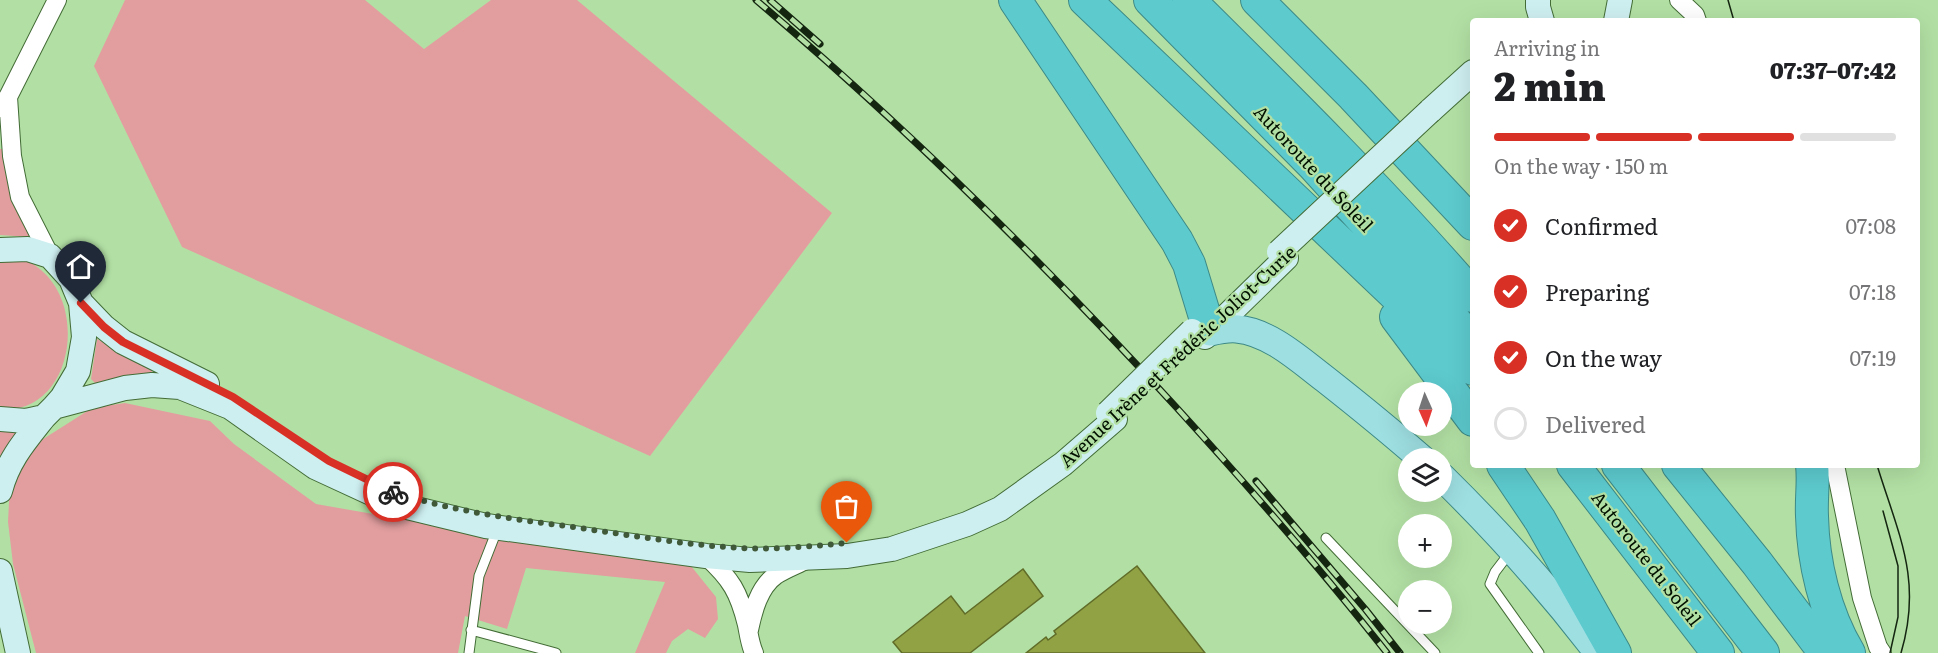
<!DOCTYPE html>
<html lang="en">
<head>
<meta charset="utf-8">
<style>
	body { margin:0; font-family:Literata,serif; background:#f2f2f2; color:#202124; height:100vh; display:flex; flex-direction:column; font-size:22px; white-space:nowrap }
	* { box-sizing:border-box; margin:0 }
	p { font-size:20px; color:#757577 }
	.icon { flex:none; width:33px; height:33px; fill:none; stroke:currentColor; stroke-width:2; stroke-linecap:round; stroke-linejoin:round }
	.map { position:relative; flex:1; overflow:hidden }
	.panel { position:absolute; left:1470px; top:18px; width:450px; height:450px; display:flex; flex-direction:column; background:#fff; border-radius:6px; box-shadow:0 6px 24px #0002 }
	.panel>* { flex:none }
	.needle { width:39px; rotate:177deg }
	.fabs { position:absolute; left:1398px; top:382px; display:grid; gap:12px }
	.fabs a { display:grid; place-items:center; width:54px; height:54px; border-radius:50%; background:#fff; box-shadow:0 6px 24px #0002; font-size:30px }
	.pin { position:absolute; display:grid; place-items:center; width:51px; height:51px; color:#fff; margin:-62px -26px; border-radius:50% 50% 50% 0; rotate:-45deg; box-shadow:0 0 6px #0007 }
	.pin .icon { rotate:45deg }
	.courier { position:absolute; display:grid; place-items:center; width:60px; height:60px; margin:-30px; border:4px solid #d93025; border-radius:50%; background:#fff; color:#222; box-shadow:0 2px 8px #0007 }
	.overview em { font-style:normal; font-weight:800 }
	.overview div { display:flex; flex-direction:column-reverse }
	.overview { display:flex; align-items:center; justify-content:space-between; height:102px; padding:0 24px }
	h1 { font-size:39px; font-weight:800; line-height:45px }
	.bar { display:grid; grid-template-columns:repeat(4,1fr); gap:9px 6px; align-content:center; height:72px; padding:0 24px }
	.bar i { height:8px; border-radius:4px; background:#e0e0e0 }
	.bar .on { background:#d93025 }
	.bar p { grid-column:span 4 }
	ol { padding:0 24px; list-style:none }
	li { display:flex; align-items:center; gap:18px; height:66px }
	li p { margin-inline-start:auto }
	li .icon { padding:6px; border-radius:50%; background:#d93025; color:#fff; stroke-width:4 }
	li:last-child { color:#757577 }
	li i { width:33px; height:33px; border:3px solid #e0e0e0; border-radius:50% }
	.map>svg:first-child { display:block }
	.green { fill:#e29e9f }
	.building { fill:#91a245; stroke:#606c28; stroke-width:1.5 }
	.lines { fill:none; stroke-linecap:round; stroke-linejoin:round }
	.service-casing { stroke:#436c36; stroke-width:11 }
	.minor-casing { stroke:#436c36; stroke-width:20 }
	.secondary-casing { stroke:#436c36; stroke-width:26 }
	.primary-casing { stroke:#3d8986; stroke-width:29 }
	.motorway-casing { stroke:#3d8986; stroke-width:34 }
	.service { stroke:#fff; stroke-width:9 }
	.minor { stroke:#fff; stroke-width:18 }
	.secondary { stroke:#ceeff0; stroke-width:24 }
	.primary { stroke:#9edfe2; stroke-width:27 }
	.motorway { stroke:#5dcace; stroke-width:32 }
	.tram { stroke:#142510; stroke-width:1.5 }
	.rail-casing { stroke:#142510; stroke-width:7 }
	.rail { stroke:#b2e0a4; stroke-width:4.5; stroke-dasharray:14; stroke-linecap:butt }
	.secondary-bridge-casing { stroke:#436c36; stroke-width:26; stroke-linecap:butt }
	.secondary-bridge { stroke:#ceeff0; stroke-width:24 }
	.done { stroke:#405939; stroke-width:6; stroke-dasharray:0 10.8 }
	.route { stroke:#d93025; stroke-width:8 }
	.labels { text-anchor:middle; stroke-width:4.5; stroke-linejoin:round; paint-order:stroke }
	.street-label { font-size:18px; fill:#021000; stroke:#b2e0a4 }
</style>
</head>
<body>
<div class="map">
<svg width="1938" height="653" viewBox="0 0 1938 653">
	<rect width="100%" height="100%" fill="#b2e0a4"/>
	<!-- green -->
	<path class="green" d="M125,0H365L424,49L491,0H577L832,213L650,456L182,247L94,66Z
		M0,149H3L7,180L30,237L0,235Z
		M12,259C17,260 24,260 30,262C34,264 37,267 41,270C89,310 71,415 0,409V262Z
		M97,339L152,367V375L95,383L91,379Z
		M125,403L210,421L234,444L316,504L476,532L691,566L716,597L718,619L705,638L688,629L672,641L666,653H635L665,582L526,568L507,629L465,616L458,653H36L13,564L8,522L10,482L29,448L92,408Z
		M0,430L20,431L5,457L0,455Z"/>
	<!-- building -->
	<path class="building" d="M1137,566L1205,653H1026L1046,637L1048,640L1056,634L1054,631Z
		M1023,569L1043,596L970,653H902L893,642L951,596L965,614Z"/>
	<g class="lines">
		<!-- service casing -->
		<g class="service-casing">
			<path id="service" d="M1326,538L1435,653
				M1511,551L1495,572L1490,584L1539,653
				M471,630L556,653
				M469,653L479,576L497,530"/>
		</g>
		<!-- minor casing -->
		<g class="minor-casing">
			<path id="minor" d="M1679,0L1695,15L1697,21
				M8,97L12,156L20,197L50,256
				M4,109L8,97L57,0
				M1835,465L1862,598L1878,647L1882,653
				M706,556C731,579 739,592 747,625C749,635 750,644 754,653
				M749,630C753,611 759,587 776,575C785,569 796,565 806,560"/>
		</g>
		<!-- secondary casing -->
		<g class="secondary-casing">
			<path id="secondary" d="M1538,0V7L1542,21
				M1616,21L1620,0
				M1430,111L1473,72
				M0,250L28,249L50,256L71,279L81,303L84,337L78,371L62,398L54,407L44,417L26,421L0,419
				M81,303L104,327L123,342L207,384
				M1205,337L1286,258
				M54,407L125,388L152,385L180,387L230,407L315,467L395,504L486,526L706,556L750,560L847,556L892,549L967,524L1000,509L1063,464L1115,419
				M0,491C8,460 25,441 44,417
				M0,571L18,653"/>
		</g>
		<!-- primary casing -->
		<g class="primary-casing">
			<path id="primary" d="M1210,332C1219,330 1228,328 1237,329C1270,332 1300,360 1325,379C1358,405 1390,431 1422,459
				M1442,477C1498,532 1550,590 1598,653"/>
		</g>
		<!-- motorway casing -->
		<g class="motorway-casing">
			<path id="motorway" d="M1015,0L1177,241L1189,264L1206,320
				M1085,0L1473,369
				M1150,0L1313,165L1473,341
				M1189,0C1286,96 1383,192 1473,296
				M1257,0L1353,96L1473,224
				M1396,317L1473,420
				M1503,465L1540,520L1615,653
				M1573,465L1718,653
				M1618,465L1763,653
				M1678,465L1757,563L1825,653
				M1812,465C1814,482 1811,499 1812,516C1813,562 1825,613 1849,653"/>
		</g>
		<!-- service -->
		<use href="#service" class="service"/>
		<!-- minor -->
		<use href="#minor" class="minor"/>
		<!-- secondary -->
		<use href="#secondary" class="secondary"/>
		<!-- primary -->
		<use href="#primary" class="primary"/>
		<!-- motorway -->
		<use href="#motorway" class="motorway"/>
		<!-- tram -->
		<path class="tram" d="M1728,0L1734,21
			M1877,465C1898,534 1923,579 1901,653
			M1883,511L1898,566V617L1890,653"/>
		<!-- rail casing -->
		<g class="rail-casing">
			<path id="rail" d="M756,0C905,126 1044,263 1176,407C1249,487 1320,568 1387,653
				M770,0L820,44
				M1256,481L1366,610L1400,653"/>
		</g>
		<!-- rail -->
		<use href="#rail" class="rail"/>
		<!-- secondary-bridge casing -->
		<g class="secondary-bridge-casing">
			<path id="secondary-bridge" d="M1279,252L1430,111
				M1108,413L1192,331"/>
		</g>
		<!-- secondary-bridge -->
		<use href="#secondary-bridge" class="secondary-bridge"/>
	</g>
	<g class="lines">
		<!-- done -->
		<path class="done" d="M393,492C452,511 512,519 573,527C629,535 685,545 741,548C776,550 812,546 847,543"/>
		<!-- route -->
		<path class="route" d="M81,303L104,327L123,342L233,397L329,461L393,492"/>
	</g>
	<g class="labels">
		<!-- street labels -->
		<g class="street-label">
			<text transform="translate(1313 169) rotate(47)" y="6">Autoroute du Soleil</text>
			<text transform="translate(1178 357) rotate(-43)" y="6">Avenue Irène et Frédéric Joliot-Curie</text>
			<text transform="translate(1646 559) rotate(52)" y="6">Autoroute du Soleil</text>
		</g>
	</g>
</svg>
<div class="fabs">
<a><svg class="needle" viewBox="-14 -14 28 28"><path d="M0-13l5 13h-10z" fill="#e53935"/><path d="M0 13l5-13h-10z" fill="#757577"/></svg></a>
<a><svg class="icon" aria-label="layers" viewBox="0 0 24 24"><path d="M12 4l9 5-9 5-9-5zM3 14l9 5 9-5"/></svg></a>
<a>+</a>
<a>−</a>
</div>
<div class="pin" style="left:847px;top:543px;background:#ea580c"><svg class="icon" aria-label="bag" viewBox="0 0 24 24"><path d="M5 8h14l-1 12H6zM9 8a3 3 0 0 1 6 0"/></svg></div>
<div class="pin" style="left:81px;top:303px;background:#1f2937"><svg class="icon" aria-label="home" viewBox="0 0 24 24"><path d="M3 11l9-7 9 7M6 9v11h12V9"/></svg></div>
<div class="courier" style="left:393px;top:492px"><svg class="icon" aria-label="bike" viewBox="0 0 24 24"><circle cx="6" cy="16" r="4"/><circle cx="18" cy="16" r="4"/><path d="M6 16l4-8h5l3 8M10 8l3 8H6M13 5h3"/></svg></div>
<section class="panel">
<div class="overview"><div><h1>2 min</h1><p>Arriving in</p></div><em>07:37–07:42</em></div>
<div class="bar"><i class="on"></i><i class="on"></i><i class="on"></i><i></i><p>On the way · 150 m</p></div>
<ol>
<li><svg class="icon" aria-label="check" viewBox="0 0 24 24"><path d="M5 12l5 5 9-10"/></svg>Confirmed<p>07:08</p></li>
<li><svg class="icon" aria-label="check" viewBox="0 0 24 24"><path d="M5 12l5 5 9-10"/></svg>Preparing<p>07:18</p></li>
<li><svg class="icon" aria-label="check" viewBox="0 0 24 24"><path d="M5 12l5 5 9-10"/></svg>On the way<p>07:19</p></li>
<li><i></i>Delivered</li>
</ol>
</section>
</div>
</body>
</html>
